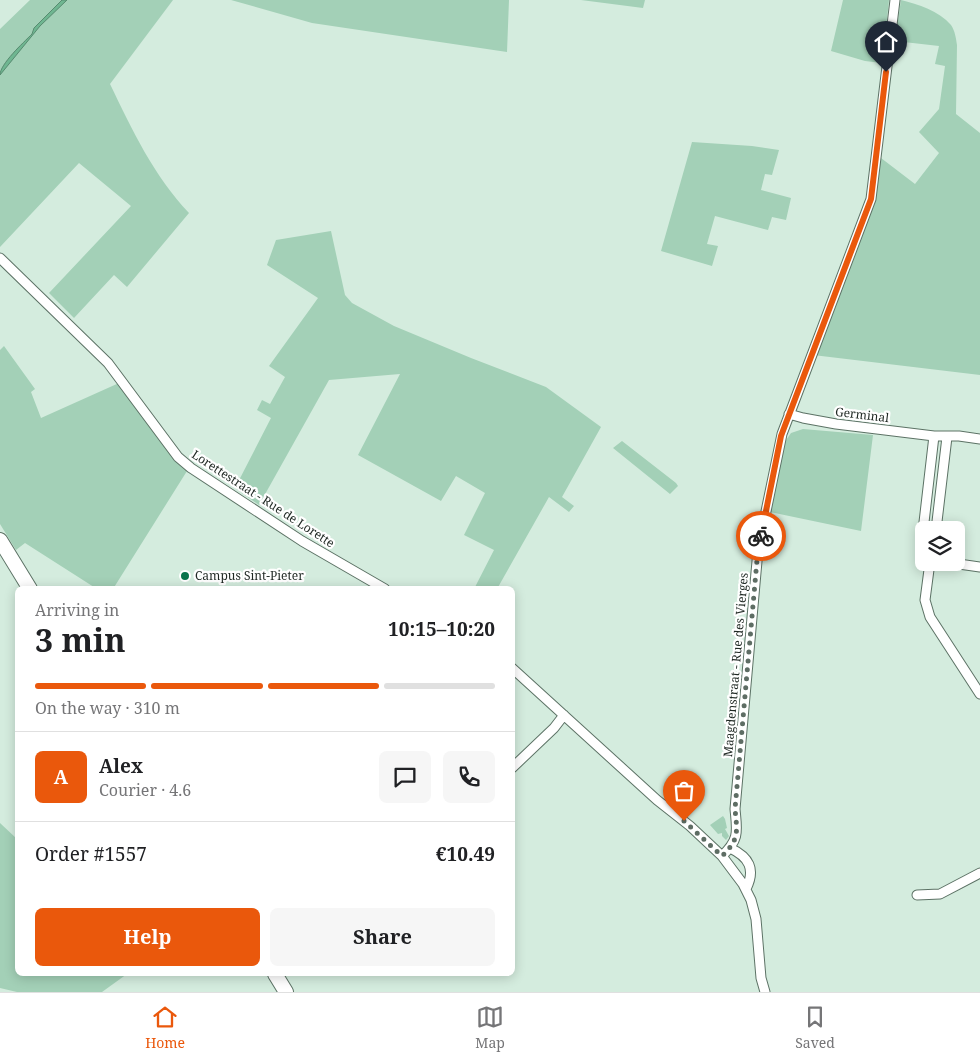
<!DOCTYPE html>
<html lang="en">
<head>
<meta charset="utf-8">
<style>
	body { margin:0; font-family:"Noto Serif",serif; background:#f6f6f6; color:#202124; height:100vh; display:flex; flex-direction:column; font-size:19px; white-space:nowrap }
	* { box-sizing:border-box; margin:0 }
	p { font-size:16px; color:#757577 }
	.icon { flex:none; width:28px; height:28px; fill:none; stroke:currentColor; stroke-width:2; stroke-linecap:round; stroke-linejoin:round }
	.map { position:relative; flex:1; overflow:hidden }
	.drawer { position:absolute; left:15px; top:586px; width:500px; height:390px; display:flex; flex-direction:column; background:#fff; border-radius:8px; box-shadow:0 2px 12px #0003 }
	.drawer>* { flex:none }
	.tools { position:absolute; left:915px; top:521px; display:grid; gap:10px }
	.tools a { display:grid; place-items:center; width:50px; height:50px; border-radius:8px; background:#fff; box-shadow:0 2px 12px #0003; font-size:25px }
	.pin { position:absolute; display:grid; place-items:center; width:42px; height:42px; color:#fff; margin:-51px -21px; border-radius:50% 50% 50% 0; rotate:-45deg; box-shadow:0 0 5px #0007 }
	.pin .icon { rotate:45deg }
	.courier { position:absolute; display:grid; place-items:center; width:50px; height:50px; margin:-25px; border:4px solid #ea580c; border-radius:50%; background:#fff; color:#222; box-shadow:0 1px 6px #0007 }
	.overview em { font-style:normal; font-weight:700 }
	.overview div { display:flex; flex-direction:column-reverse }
	.overview { display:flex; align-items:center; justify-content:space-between; height:85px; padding:0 20px }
	h1 { font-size:32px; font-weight:700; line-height:38px }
	.bar { display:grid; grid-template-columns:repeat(4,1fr); gap:8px 5px; align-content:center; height:60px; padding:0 20px }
	.bar i { height:6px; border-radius:4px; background:#e0e0e0 }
	.bar .current { background:#ea580c }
	.bar p { grid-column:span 4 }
	.line { display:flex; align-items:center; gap:12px; padding:0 20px; border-top:1px solid #e0e0e0 }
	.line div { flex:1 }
	.round { display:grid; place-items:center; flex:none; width:52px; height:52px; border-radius:8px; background:#f6f6f6 }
	.cta { display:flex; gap:10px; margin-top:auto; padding:10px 20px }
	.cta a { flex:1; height:58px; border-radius:8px; background:#ea580c; color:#fff; font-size:20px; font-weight:700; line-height:58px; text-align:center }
	.cta a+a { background:#f6f6f6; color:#202124 }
	.tabs { display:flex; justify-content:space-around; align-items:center; height:70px; border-top:1px solid #e0e0e0; background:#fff; font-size:14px; color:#757577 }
	.tabs a { display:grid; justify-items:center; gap:2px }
	.tabs .current { color:#ea580c }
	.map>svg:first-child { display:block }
	.green { fill:#a3d0b7 }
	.water { fill:#6fb691; stroke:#578b70 }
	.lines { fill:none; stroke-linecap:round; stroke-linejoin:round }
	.minor-casing { stroke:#5c7265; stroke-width:11 }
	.primary-casing { stroke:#5c7265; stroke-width:16 }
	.minor { stroke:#fff; stroke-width:9 }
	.primary { stroke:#fff; stroke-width:14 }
	.done { stroke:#5e6d64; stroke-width:5; stroke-dasharray:0 9 }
	.route { stroke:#ea580c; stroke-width:6 }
	.poi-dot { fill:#09734b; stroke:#fff; stroke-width:2 }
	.labels { text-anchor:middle; stroke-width:4.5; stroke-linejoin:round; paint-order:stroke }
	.street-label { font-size:12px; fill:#1f2823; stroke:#fff }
	.poi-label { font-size:12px; fill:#1f2823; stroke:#fff; text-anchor:start }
</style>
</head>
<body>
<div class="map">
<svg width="980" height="992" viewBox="0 0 980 992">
	<rect width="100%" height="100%" fill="#d4ecde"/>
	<!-- green -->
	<path class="green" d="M30,0H173L110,84C132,130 154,176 189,213L127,287L114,275L74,318L49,293L131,206L79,163L0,247V29Z
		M231,0H509L507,52L312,23Z
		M581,0H645L643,8Z
		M843,0H889L882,63L865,61L831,51Z
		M901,0C918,4 939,11 951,25C955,31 956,38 957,45L956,114L980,133V375L813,355L834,311L867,221L874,201L881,158L915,184L939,153L919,132L939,109L945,66L935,64L939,46L895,41Z
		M692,142L752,146L779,150L772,175L765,174L761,190L791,198L786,220L772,217L768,230L715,216L707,244L718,246L712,266L661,251Z
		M331,231L345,295L352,303L394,326L471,358L546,387L601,427L562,497L574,506L569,512L549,497L497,589H474L494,550L464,535L485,493L456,476L441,501L358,455L400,374L329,380L259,505L235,488L271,418L257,410L262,400L270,404L285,377L269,366L318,298L267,265L276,240Z
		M4,346L35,389L31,392L41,418L119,383L167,449L187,471L113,589H97L25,543L16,550L0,524V350Z
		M803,429L873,435L861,531L770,512L784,443L791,433Z
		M622,441L676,483L678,486L670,494L613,448Z
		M723,816L725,819L727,828L725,829L729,836L726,840L722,836V833L718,834L710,825Z
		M0,823L17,839L18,974H127L102,992H17L0,988Z"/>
	<!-- water -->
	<path class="water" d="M62,0H67L40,26L0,75C0,64 23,43 32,34L34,28Z"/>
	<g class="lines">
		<!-- minor casing -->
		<g class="minor-casing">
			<path id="minor" d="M0,258L108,363L178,457L191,468L302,541L385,589
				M789,414L803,418L836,424L934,436H959L980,439
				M936,530L947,437
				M924,555L921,548L934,436
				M930,562L925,600L930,617L980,694
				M945,562L980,567
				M512,668L657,800L690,826L722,856L743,884L751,900L756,919L761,978L765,992
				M512,768L554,728L564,715
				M730,848C749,857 756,869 746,889
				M722,856C740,839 737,831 735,809L758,550L782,434L871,199L895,0
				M917,895L940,894L980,873"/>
		</g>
		<!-- primary casing -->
		<g class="primary-casing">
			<path id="primary" d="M0,540L30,589
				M275,974L286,992"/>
		</g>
		<!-- minor -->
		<use href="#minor" class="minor"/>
		<!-- primary -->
		<use href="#primary" class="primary"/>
	</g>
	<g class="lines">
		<!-- done -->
		<path class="done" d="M684,821L722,856C740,839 737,831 735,809L757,560L761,536"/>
		<!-- route -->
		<path class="route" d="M761,536L781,436L871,199L886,72"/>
	</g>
	<!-- markers -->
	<circle class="poi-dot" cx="185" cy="576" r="5"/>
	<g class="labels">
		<!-- street labels -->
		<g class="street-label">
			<text transform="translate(862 415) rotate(7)" y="4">Germinal</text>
			<text transform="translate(263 499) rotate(33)" y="4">Lorettestraat - Rue de Lorette</text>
			<text transform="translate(736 665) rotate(-85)" y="4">Maagdenstraat - Rue des Vierges</text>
		</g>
		<!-- poi labels -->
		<g class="poi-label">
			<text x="195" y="580">Campus Sint-Pieter</text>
		</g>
	</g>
</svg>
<div class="tools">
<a><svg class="icon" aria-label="layers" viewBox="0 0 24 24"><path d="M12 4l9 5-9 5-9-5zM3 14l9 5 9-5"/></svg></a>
</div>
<div class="pin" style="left:684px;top:821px;background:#ea580c"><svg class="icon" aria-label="bag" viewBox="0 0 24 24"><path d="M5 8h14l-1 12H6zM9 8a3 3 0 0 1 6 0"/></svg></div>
<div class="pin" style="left:886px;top:72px;background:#1f2937"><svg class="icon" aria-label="home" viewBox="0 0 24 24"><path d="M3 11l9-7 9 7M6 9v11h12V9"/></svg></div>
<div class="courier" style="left:761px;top:536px"><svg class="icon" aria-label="bike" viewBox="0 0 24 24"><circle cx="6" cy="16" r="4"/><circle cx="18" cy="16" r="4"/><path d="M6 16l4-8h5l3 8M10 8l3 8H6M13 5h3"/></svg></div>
<section class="drawer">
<div class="overview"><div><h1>3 min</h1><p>Arriving in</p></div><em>10:15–10:20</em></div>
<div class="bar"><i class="current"></i><i class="current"></i><i class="current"></i><i></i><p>On the way · 310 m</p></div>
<div class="line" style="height:90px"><b class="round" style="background:#ea580c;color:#fff">A</b><div><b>Alex</b><p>Courier · 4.6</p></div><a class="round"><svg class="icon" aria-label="chat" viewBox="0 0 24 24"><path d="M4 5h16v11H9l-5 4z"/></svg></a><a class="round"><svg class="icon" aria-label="phone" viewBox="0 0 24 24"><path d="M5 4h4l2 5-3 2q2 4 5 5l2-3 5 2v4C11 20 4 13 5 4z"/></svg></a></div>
<div class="line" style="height:65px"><div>Order #1557</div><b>€10.49</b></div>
<div class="cta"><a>Help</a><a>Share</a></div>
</section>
</div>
<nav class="tabs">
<a class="current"><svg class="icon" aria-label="home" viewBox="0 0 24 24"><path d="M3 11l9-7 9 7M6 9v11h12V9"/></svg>Home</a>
<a><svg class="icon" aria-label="map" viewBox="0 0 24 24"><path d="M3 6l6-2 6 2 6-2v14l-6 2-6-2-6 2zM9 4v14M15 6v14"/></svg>Map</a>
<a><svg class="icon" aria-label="saved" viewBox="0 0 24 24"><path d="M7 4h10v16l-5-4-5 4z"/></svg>Saved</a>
</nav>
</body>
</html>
